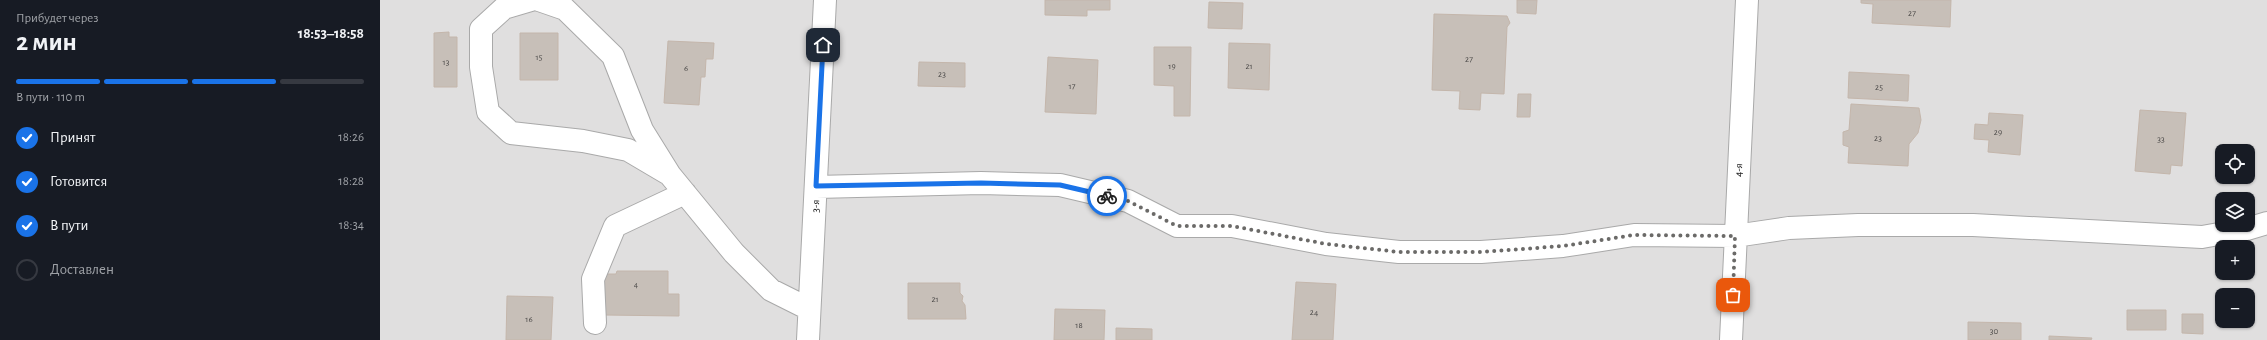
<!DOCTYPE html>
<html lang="ru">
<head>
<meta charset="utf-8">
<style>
	body { margin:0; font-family:"Alegreya Sans",sans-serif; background:#242831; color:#f1f3f6; height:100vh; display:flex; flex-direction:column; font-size:15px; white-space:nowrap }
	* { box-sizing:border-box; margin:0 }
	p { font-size:13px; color:#9ea1a6 }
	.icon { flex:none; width:22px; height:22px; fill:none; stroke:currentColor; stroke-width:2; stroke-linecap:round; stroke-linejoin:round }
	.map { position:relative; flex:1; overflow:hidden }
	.side { display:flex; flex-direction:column; background:#171b24; width:380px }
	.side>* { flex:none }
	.fabs { position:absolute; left:1835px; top:144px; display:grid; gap:8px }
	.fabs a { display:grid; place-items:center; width:40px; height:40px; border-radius:8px; background:#171b24; box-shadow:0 1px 3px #0004; font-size:20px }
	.pin { position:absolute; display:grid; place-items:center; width:34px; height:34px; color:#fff; margin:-17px; border-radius:8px; box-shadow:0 2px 6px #0006 }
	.courier { position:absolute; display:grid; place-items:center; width:40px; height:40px; margin:-20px; border:3px solid #1a73e8; border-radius:50%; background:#fff; color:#222; box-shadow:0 1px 5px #0007 }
	.summary em { font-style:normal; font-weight:700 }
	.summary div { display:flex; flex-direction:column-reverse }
	.summary { display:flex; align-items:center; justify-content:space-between; height:68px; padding:0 16px }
	h1 { font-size:26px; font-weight:700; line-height:30px }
	.bar { display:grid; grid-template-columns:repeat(4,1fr); gap:6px 4px; align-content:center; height:48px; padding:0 16px }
	.bar i { height:5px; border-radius:3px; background:#363941 }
	.bar .active { background:#1a73e8 }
	.bar p { grid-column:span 4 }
	ol { padding:0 16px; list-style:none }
	li { display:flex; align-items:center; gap:12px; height:44px }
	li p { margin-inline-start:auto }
	li .icon { padding:4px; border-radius:50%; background:#1a73e8; color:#fff; stroke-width:4 }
	li:last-child { color:#9ea1a6 }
	li i { width:22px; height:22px; border:2px solid #363941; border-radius:50% }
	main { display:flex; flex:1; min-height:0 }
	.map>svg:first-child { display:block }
	.residential { fill:#e0dfdf; fill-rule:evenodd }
	.building { fill:#c7bfb8; stroke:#c4b6ab }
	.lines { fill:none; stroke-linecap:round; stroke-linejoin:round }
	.minor-casing { stroke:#a9a9a9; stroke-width:24 }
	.minor { stroke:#fff; stroke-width:22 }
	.done { stroke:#6b6a68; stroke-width:4; stroke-dasharray:0 7.2 }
	.route { stroke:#1a73e8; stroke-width:5 }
	.labels { text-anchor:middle; stroke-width:3.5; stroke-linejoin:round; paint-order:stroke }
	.number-label { font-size:9px; fill:#4b4948 }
	.street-label { font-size:11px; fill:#222; stroke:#fff }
</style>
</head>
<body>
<main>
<section class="side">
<div class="summary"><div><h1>2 мин</h1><p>Прибудет через</p></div><em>18:53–18:58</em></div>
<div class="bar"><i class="active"></i><i class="active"></i><i class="active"></i><i></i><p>В пути · 110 m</p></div>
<ol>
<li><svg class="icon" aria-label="check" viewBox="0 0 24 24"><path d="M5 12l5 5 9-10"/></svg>Принят<p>18:26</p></li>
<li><svg class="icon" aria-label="check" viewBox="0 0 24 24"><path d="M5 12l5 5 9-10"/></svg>Готовится<p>18:28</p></li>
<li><svg class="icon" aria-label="check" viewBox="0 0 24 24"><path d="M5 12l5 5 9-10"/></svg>В пути<p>18:34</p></li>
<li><i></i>Доставлен</li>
</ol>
</section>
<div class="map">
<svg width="1887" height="340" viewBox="0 0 1887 340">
	<rect width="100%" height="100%" fill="#f2efe9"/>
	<!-- residential -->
	<path class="residential" d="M0,0H1887V340H0ZM1842,151H1868V177H1842ZM1842,199H1868V225H1842ZM1842,247H1868V273H1842ZM1842,295H1868V321H1842Z"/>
	<!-- building -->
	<path class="building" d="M665,0H730V10H707V16L665,15Z
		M1137,0H1157L1156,14L1137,13Z
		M1481,0H1571L1570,27L1492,23L1493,4L1481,3Z
		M829,2L863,3L862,29L828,28Z
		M1054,14L1127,16L1130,23L1127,27L1124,94L1101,93L1100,110L1079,109L1080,91L1052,90Z
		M69,32V37H77V87H54V33Z
		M140,33H178V80H140Z
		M288,41L334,43L333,59H326L325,77H321L319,105L284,103Z
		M849,43L890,44L889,90L848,88Z
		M774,47H811L810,116H794V86L774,85Z
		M668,57L718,60L716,114L665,112Z
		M539,62L585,63V87L538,86Z
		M1469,72L1529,75L1528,101L1468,98Z
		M1138,94H1151L1150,117H1137Z
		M1471,104L1539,108L1541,120L1538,133L1529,144L1528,166L1468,163L1469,147L1463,145V132L1469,130Z
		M1760,110L1806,113L1802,166L1791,165L1790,174L1755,171Z
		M1609,113L1643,115L1640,155L1608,152L1609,140L1594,139L1595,124L1608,125Z
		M237,271H288V294H299V316L224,315V274H236Z
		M916,282L956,284L953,340H912Z
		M528,283H580V293L583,296L582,301L585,305L586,319H528Z
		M127,296L173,297L171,340H126Z
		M675,309L725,310L724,340H674Z
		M1747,310H1786V330H1747Z
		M1802,314H1823V334L1802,333Z
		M1588,322L1641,323V340H1588Z
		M736,328L772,329V340H736Z
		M1669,336L1712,338L1711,340H1669Z"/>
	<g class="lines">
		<!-- minor casing -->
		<g class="minor-casing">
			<path id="minor" d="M151,0L124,8L101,29V67L108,112L131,133L203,141L248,150L287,173
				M159,0L185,9L233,56L262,130L290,175L354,253L391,290L429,309
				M436,187L601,183L680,185L748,201L797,226H852L946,244L1019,252H1101L1183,246L1254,235L1355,236L1409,228L1478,225H1593L1822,237L1867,229L1887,223
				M215,323L213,279L235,226L305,193
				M428,340L445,0
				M1351,340L1367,0"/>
		</g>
		<!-- minor -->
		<use href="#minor" class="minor"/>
	</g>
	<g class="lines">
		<!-- done -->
		<path class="done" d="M727,196L748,201L797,226H852L946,244L1019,252H1101L1183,246L1254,235L1355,236L1353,295"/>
		<!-- route -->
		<path class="route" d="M443,45L436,186L601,183L680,185L727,196"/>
	</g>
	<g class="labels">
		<!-- number labels -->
		<g class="number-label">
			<text x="1532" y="16">27</text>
			<text x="159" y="60">15</text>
			<text x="1089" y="62">27</text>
			<text x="66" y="65">13</text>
			<text x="792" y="69">19</text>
			<text x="869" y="69">21</text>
			<text x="306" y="71">6</text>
			<text x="562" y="77">23</text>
			<text x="692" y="89">17</text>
			<text x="1499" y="90">25</text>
			<text x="1618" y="135">29</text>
			<text x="1498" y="141">23</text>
			<text x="1781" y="142">33</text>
			<text x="256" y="287">4</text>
			<text x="555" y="302">21</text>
			<text x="934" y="315">24</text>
			<text x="149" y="322">16</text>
			<text x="699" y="328">18</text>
			<text x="1614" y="334">30</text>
		</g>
		<!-- street labels -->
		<g class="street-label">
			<text transform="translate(1358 170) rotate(-87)" y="4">4-я</text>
			<text transform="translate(435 206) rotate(-87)" y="4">3-я</text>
		</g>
	</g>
</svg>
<div class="fabs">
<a><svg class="icon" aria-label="locate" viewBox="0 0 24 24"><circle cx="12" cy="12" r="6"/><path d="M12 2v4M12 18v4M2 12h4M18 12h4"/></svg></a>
<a><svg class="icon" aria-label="layers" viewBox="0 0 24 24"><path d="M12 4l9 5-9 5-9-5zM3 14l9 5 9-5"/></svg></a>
<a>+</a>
<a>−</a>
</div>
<div class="pin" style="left:1353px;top:295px;background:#ea580c"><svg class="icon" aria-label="bag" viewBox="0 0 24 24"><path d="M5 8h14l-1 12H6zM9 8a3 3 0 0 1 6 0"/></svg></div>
<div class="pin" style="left:443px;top:45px;background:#1f2937"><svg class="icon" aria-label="home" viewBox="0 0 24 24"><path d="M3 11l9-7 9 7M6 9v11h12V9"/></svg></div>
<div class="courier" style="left:727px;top:196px"><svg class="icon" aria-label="bike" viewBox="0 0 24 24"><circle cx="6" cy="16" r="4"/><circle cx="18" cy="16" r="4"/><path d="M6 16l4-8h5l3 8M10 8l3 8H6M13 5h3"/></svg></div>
</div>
</main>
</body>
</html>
